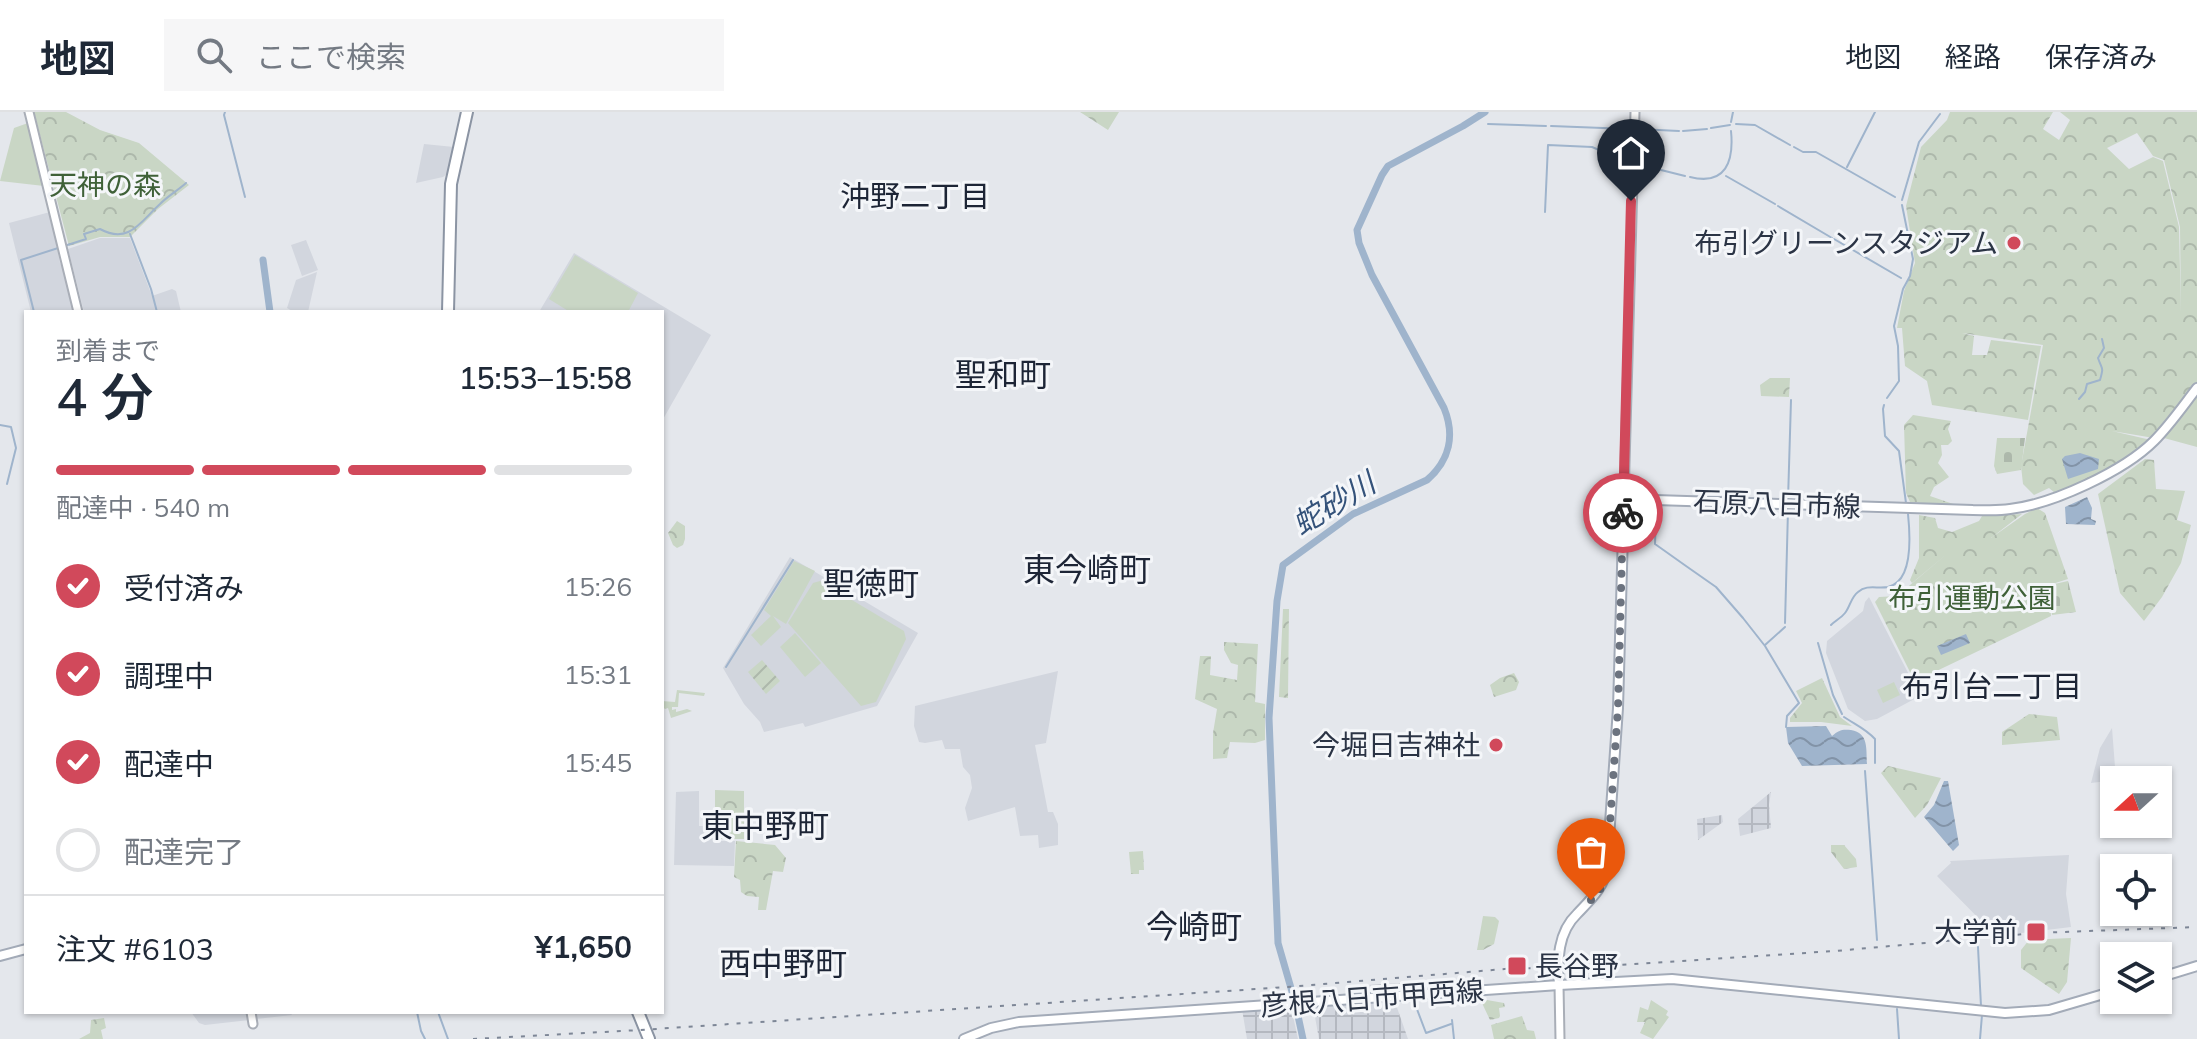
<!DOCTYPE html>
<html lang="ja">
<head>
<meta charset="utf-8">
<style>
	body { margin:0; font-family:Mulish,"Noto Sans JP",sans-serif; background:#f6f6f7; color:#1f2937; height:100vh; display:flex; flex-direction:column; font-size:30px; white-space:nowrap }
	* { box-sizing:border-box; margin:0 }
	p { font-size:26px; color:#747a83 }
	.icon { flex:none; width:44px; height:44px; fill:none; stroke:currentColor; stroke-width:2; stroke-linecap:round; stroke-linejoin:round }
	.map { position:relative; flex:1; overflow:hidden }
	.side { position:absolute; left:24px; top:198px; width:640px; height:704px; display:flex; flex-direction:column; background:#fff; border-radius:0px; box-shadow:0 2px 6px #0004 }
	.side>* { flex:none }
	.needle { width:52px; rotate:249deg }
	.buttons { position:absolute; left:2100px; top:654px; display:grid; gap:16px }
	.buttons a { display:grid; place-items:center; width:72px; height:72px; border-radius:0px; background:#fff; box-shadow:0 2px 6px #0004; font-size:40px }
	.pin { position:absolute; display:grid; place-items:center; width:68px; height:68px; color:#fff; margin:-82px -34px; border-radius:50% 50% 50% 0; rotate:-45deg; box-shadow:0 0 8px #0007 }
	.pin .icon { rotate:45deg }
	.courier { position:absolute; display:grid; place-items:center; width:80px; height:80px; margin:-40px; border:6px solid #d1495b; border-radius:50%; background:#fff; color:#222; box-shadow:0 2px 10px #0007 }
	.summary em { font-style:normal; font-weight:600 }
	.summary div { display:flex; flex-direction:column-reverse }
	.summary { display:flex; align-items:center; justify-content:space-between; height:136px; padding:0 32px }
	h1 { font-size:52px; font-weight:600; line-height:60px }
	.bar { display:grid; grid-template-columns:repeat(4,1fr); gap:12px 8px; align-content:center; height:96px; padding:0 32px }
	.bar i { height:10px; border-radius:6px; background:#e0e1e3 }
	.bar .on { background:#d1495b }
	.bar p { grid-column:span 4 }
	.line { display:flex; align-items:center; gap:20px; padding:0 32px; border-top:2px solid #e0e1e3 }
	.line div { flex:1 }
	ol { padding:0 32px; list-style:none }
	li { display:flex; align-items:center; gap:24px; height:88px }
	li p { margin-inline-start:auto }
	li .icon { padding:8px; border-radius:50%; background:#d1495b; color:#fff; stroke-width:4 }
	li:last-child { color:#747a83 }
	li i { width:44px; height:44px; border:4px solid #e0e1e3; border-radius:50% }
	header { display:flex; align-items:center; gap:48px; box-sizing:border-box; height:112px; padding:0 40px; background:#fff; border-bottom:2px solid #e0e1e3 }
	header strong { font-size:38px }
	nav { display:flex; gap:44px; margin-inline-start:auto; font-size:28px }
	.search { width:560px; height:72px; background:#f6f6f7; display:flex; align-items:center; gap:20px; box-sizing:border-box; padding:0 28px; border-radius:0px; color:#747a83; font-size:30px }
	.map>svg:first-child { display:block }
	.built { fill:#d2d6de }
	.industrial { fill:url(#industrial-grid) }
	.grass { fill:#c9d6c5 }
	.forest { fill:url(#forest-crowns); fill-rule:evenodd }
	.cemetery { fill:url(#cemetery-stones) }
	.garden { fill:url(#garden-furrows) }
	.water { fill:url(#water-waves) }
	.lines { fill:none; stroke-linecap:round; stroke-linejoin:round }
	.stream { stroke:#9fb4cc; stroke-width:2 }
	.river { stroke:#9fb4cc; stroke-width:7 }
	.secondary-casing { stroke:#a9aeb7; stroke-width:11 }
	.primary-casing { stroke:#a3abb8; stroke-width:12 }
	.highway-casing { stroke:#8b94a3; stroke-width:14 }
	.secondary { stroke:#fff; stroke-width:7 }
	.primary { stroke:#fff; stroke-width:8 }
	.highway { stroke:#fff; stroke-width:10 }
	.rail { stroke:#7d8696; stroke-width:2; stroke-dasharray:4 8; stroke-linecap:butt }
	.done { stroke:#6c737f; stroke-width:8; stroke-dasharray:0 14.4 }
	.route { stroke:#d1495b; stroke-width:10 }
	.poi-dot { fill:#d1495b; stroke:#f4f6f9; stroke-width:3 }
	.labels { text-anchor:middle; stroke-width:6; stroke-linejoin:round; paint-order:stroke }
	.park-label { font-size:28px; fill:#3f6138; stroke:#f4f6f9 }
	.poi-label { font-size:28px; fill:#2b3445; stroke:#f4f6f9; text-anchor:end }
	.street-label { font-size:28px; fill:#2b3445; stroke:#f4f6f9 }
	.neighbourhood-label { font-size:30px; fill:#1d2536; stroke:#f4f6f9 }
	.water-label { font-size:30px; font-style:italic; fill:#34527a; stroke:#f4f6f9 }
	.quarter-label { font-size:32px; fill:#1d2536; stroke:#f4f6f9 }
</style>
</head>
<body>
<header>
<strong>地図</strong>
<div class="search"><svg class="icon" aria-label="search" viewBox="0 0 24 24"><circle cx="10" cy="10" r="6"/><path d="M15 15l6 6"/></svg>ここで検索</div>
<nav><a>地図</a><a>経路</a><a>保存済み</a></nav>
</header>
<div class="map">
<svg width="2197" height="927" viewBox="0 0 2197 927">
	<defs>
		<pattern id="industrial-grid" width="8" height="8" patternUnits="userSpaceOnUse" patternTransform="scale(2)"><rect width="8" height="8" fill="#d2d6de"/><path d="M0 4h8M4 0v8" fill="none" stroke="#b4b8c0"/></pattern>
		<pattern id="forest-crowns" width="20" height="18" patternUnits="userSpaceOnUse" patternTransform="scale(2)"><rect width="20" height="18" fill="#c9d6c5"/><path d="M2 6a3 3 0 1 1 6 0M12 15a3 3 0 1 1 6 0" fill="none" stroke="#adb8ab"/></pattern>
		<pattern id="cemetery-stones" width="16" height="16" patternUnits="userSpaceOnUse" patternTransform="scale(2)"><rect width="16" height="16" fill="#c9d6c5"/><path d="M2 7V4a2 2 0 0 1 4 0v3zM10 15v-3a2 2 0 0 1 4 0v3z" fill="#adb8ab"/></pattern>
		<pattern id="garden-furrows" width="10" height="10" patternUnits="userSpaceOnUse" patternTransform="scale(2)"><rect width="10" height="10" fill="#c9d6c5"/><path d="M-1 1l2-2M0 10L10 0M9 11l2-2" fill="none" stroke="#adb8ab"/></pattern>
		<pattern id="water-waves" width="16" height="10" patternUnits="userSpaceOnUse" patternTransform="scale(2)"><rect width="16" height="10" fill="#9fb4cc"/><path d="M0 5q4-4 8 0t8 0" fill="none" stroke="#8293a7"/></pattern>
	</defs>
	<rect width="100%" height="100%" fill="#e4e7ec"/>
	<!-- built -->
	<path class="built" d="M424,32L454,35L447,62L443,65L416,71Z
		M50,100L60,151L65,159L73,197L71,200H31L9,111Z
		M100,126H130L152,184L172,177L176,179L181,200H84L68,137Z
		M306,128L318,158L302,164L291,133Z
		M574,141L711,223L662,309V200H539Z
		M317,160L308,200H294L287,196L296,168Z
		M790,445L918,521L877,594L805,615L803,611L764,620L760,610L744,592L723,556Z
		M1869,485L1920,584L1877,607L1865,609L1848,597L1826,541L1827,529L1863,499L1865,490Z
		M1058,559L1046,631L1035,633L1048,700H1053L1058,712V733L1039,736L1038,723L1020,724L1015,695L968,709L965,696L972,676L970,663L963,655L960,637H945L942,628L925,631L919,630L914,614L915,594Z
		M2112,616L2116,668L2091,671L2100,636Z
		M699,679V714H713V729H735L734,754L674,753L676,680Z
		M2069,743L2066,782L2071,815L1996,824L1937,764L1951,751L1950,749Z
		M191,900H290L292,903L205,913L199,911Z"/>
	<!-- industrial -->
	<path class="industrial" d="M1771,680L1769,693L1771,716L1740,724L1738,707Z
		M1722,703L1723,710L1698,728L1697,707Z
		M1477,867V878L1374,883L1371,882L1369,873Z
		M1394,887L1408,927H1319L1313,894Z
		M1291,895L1298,927H1247L1242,897Z"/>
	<!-- grass -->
	<path class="grass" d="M28,11L44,74L0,69L14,16Z
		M575,143L638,181L628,200H570L549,187Z
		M794,449L815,459L786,512L773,504L781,515L761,534L751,523L771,504L764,498Z
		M820,469L904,519L906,527L876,590L861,594L788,511L813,471Z
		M795,521L821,551L805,565L780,535Z
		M1894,570L1900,583L1883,591L1877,578Z
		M677,578L705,581L704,584L679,581L678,595H672V598L676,597V600L687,597L692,599L671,606L668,596L665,597L662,594V589L675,590Z"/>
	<!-- forest -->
	<path class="forest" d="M34,0H66L100,18L139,31L189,73L158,97L130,125H100L69,134Z
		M1080,0H1119L1108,18Z
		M1950,0H2053L2043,17L2059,28L2070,8L2060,0H2197V270L2154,326L2112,319L2151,328L2109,359L2055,381L2049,376L2034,383L2023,372L2021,354L2043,233L1962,221L1974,224L1972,243H1987L1991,228L2041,234L2028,308L1932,293L1927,269L1905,254L1902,216H1897L1904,179L1915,151L1906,94L1921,35L1947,8ZM2137,21L2153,44L2164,48L2180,115L2181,201L2179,115L2163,49L2153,45L2129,57L2107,36Z
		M1770,266H1790L1789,285L1761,284L1760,273Z
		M2197,284V335L2164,326Z
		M1913,303L1951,309L1948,317L1952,329L1948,333H1941L1942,343L1938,351L1949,365L1934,375L1930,384L1959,394L1910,390L1906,381L1904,313Z
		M2145,347L2154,348L2156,377L2185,379L2177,408L2191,413L2181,451L2162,485L2144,509L2120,481L2098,382Z
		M2037,396L2045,401L2068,467L2049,473L2051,504L1922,566H1913L1875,490L1879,485L1897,484L1948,441L1912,471L1910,468L1919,446V403L1935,406L1938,416L1952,420L1979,409L1982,404L2022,402L1991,426L2025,402Z
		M677,409L685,414V427L683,433L677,436L673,433L668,421Z
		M1283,497H1289L1288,586L1279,585Z
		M1224,530L1258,532L1255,590L1265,592V628L1255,631L1230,630L1227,646L1213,647V621L1217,597L1195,587L1200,544H1211L1210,563L1237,568L1238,553L1231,551L1224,538Z
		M1514,561L1519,570L1516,578L1494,585L1490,573L1500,566Z
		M1822,566L1840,605L1852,614L1821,610H1790V606L1802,591L1796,579Z
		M2029,602L2057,605L2060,628L2002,633V620Z
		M1888,654L1941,666L1927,693L1915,706L1881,661Z
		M715,678L744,679V727H715Z
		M736,729L775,733L786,746L783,760L773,759L766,798H758L759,785L747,784L741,780L740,768L734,765Z
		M1143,739L1144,758H1139V762H1131L1129,740Z
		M1483,804L1495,805L1499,809L1494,832L1483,838H1477Z
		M2071,826L2067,870L2059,882L2021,856V838L2029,828Z
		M1487,888L1504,891L1505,895L1499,896L1500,904L1499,906L1490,908L1481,889Z
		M1651,888L1668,899L1666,903L1669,905L1653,927L1640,921L1645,910H1637L1640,895L1648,898Z
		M1522,904L1527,918L1534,919L1536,927H1494L1491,913Z
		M104,906L106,916L101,918L103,927H79L90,921L91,908Z"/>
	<!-- cemetery -->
	<path class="cemetery" d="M1997,326H2025L2021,358L1997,362L1994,354Z
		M2068,469L2076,500L2052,503L2050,473Z
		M1831,733H1844L1856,747L1857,755L1844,757L1831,740Z"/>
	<!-- garden -->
	<path class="garden" d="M762,548L780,569L766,582L748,560Z"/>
	<!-- water -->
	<path class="water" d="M2080,341L2099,347L2098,357L2068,367L2062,347L2065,344Z
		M2087,385L2092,396L2091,407L2096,409L2095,413L2066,412L2065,395Z
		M1966,522L1970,531L1941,543L1937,534Z
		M1826,614L1832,624C1839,618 1842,617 1851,618C1869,621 1866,637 1867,652L1802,654L1788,631L1786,615Z
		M1944,669H1948L1959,733L1953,739L1924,705L1934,693Z"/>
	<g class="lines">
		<!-- stream -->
		<path class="stream" d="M225,0L224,3L245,85
			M1731,10L1733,0
			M1488,12L1546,14
			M1736,12L1755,13L1790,33
			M1551,14L1629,17
			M1711,16L1730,13
			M1638,17L1679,19
			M1683,19L1707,17
			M1794,35L1803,40H1816L1895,85
			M1638,47L1661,58L1685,64
			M1847,55L1875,0
			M1726,64L1775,92
			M1690,65C1726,74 1734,49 1731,19
			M1902,88L1919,30L1940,2
			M1778,94L1832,126
			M1545,100L1548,33L1592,35L1616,45H1630
			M130,122L151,177L157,200
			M1834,127L1901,166
			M34,200L21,148L86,127L84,122L100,117C129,133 141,109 160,92C168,84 177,79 186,71
			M1887,286L1899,269L1898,234L1894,214L1903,177L1910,164L1913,147L1902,93
			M2079,287L2085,280L2087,272L2100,268C2104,254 2102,258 2098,246L2104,236L2102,227
			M1884,293L1883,297L1885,324L1899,339L1906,391
			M0,313L11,315L16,336L7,372
			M1788,388L1791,288
			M1656,404L1655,432L1686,454
			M1686,454L1716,475L1743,506L1765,534L1799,591L1787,604L1786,615
			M1785,511L1788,398
			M1831,513C1835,509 1841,506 1845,501C1850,495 1851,485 1858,480C1867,472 1877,477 1888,475C1914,469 1910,421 1908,402
			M1818,531L1833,583L1842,602
			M1765,533L1785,515
			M726,555L793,448
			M1844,605C1856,613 1866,617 1875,627V651
			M1865,659L1877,828
			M1978,835L1981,894
			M1415,892L1426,921L1451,912
			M1897,897L1899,927
			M417,900L421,919L425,927
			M438,900L448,927
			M1452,908L1454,927
			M1980,927L1982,903"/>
		<!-- river -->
		<path class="river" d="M263,148L270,200
			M1303,927L1295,890L1278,831L1269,606L1277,489L1283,453L1353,402L1427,368C1450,348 1455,323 1444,296L1372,163L1359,131L1357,118L1382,63L1388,54L1463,14L1485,0"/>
		<!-- secondary casing -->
		<g class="secondary-casing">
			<path id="secondary" d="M29,0L78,200
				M1624,387L1635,0
				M1559,873L1560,927
				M251,900L253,912"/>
		</g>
		<!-- primary casing -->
		<g class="primary-casing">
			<path id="primary" d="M0,844L26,837
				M2158,866L2197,854
				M1559,873C1557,848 1558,820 1577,802C1591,787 1604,776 1607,755L1618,596L1624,387L1973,398C1986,398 1998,399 2010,397C2053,392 2124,359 2154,329C2170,313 2183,294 2197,276
				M964,927L991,916L1019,910L1559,873L1672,867L2005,901L2049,898L2114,879"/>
		</g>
		<!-- highway casing -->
		<g class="highway-casing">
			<path id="highway" d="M448,200L451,72L467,0
				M638,900L649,927"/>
		</g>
		<!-- secondary -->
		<use href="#secondary" class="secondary"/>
		<!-- primary -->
		<use href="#primary" class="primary"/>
		<!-- highway -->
		<use href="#highway" class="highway"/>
		<!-- rail -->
		<path class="rail" d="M473,927L640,918L1287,875L1517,856L1558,857L1835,839L2036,821L2197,815"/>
	</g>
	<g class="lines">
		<!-- done -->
		<path class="done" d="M1591,788L1601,776L1607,755L1618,596L1623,401"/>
		<!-- route -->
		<path class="route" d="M1623,401L1631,89"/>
	</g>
	<!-- markers -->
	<g class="poi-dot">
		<circle cx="2014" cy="131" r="8"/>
		<circle cx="1496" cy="633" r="8"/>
		<rect x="2026" y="810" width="20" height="20" rx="4"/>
		<rect x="1507" y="844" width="20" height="20" rx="4"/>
	</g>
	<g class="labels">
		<!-- park labels -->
		<g class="park-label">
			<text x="105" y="83">天神の森</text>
			<text x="1972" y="496">布引運動公園</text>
		</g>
		<!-- poi labels -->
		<g class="poi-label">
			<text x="1998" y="141">布引グリーンスタジアム</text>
			<text x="1480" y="643">今堀日吉神社</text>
			<text x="2018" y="830">大学前</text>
			<text x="1535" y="864" text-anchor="start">長谷野</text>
		</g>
		<!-- street labels -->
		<g class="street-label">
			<text transform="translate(1777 392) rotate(2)" y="10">石原八日市線</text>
			<text transform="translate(1372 886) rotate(-4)" y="10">彦根八日市甲西線</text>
		</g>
		<!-- neighbourhood labels -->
		<g class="neighbourhood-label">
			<text x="915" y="95">沖野二丁目</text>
			<text x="1992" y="585">布引台二丁目</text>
		</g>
		<!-- water labels -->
		<g class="water-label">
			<text transform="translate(1334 392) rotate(-31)" y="10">蛇砂川</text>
		</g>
		<!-- quarter labels -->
		<g class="quarter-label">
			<text x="1003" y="274">聖和町</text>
			<text x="1087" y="469">東今崎町</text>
			<text x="871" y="483">聖徳町</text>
			<text x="765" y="725">東中野町</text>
			<text x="1194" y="826">今崎町</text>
			<text x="783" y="863">西中野町</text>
		</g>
	</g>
</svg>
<div class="buttons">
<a><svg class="needle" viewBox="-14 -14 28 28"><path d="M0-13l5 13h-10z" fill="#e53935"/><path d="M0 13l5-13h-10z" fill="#747a83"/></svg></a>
<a><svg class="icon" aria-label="locate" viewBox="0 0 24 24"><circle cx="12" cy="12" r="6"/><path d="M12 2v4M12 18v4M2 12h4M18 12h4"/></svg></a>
<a><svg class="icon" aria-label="layers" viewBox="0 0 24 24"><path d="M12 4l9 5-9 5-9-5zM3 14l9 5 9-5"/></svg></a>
</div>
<div class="pin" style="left:1591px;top:788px;background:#ea580c"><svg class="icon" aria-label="bag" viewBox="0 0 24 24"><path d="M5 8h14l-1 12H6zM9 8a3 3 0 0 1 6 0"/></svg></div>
<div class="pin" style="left:1631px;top:89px;background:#1f2937"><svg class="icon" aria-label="home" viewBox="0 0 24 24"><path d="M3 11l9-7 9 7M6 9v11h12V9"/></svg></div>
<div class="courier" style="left:1623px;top:401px"><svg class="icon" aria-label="bike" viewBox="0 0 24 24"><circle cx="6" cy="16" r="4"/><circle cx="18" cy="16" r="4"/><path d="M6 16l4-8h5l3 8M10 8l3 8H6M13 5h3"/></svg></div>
<section class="side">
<div class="summary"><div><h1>4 分</h1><p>到着まで</p></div><em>15:53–15:58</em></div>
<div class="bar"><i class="on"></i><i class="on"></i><i class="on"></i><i></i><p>配達中 · 540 m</p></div>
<ol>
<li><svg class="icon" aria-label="check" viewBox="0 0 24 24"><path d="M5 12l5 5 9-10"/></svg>受付済み<p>15:26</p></li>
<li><svg class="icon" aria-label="check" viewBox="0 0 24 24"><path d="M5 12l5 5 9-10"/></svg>調理中<p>15:31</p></li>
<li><svg class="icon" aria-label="check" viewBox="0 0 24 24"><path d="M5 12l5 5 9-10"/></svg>配達中<p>15:45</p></li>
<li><i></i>配達完了</li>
</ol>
<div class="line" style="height:104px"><div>注文 #6103</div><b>¥1,650</b></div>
</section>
</div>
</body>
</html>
